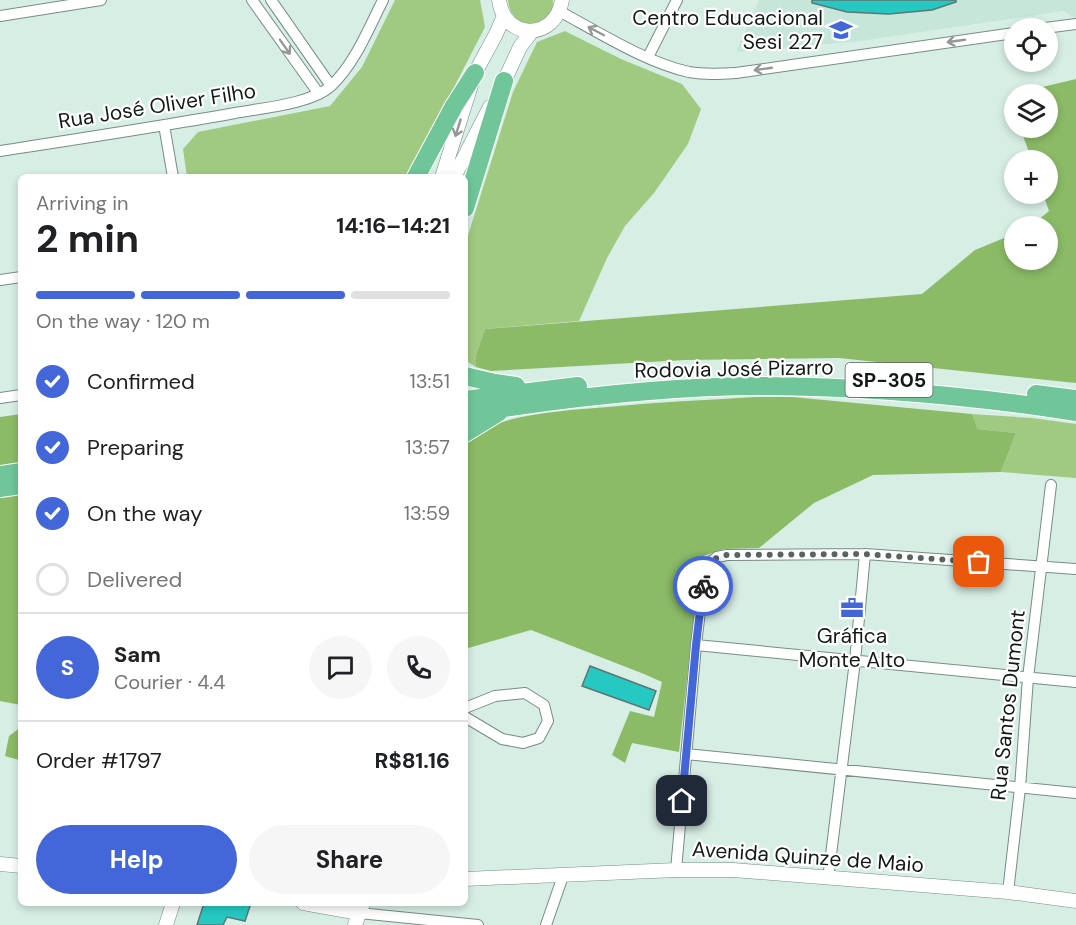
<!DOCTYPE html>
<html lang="en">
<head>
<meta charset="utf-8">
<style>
	body { margin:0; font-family:"DM Sans",sans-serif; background:#f6f6f6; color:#202124; height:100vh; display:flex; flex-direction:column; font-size:22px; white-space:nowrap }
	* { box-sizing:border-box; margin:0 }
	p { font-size:20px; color:#757577 }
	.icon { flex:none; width:33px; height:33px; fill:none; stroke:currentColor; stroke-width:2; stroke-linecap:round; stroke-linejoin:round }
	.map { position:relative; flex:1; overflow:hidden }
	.details { position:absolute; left:18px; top:174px; width:450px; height:732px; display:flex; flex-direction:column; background:#fff; border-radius:9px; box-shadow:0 3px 9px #0003 }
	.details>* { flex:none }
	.controls { position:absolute; left:1004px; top:18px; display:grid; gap:12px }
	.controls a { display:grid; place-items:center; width:54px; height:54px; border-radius:50%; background:#fff; box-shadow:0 3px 9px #0003; font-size:30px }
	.pin { position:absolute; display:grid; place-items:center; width:51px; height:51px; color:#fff; margin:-26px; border-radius:12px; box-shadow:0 3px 9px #0006 }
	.courier { position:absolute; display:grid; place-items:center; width:60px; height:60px; margin:-30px; border:4px solid #4366d9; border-radius:50%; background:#fff; color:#222; box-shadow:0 2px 8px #0007 }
	.head em { font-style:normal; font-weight:700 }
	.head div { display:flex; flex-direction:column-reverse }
	.head { display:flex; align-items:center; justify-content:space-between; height:102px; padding:0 18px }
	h1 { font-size:39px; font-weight:700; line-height:45px }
	.bar { display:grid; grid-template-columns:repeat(4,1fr); gap:9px 6px; align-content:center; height:72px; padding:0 18px }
	.bar i { height:8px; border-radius:4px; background:#e0e0e0 }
	.bar .on { background:#4366d9 }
	.bar p { grid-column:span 4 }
	.line { display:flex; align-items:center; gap:15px; padding:0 18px; border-top:2px solid #e0e0e0 }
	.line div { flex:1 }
	.round { display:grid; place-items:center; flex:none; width:63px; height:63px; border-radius:32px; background:#f6f6f6 }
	ol { padding:0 18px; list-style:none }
	li { display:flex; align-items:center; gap:18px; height:66px }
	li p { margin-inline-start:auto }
	li .icon { padding:6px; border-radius:50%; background:#4366d9; color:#fff; stroke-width:4 }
	li:last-child { color:#757577 }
	li i { width:33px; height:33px; border:3px solid #e0e0e0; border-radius:50% }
	.action { display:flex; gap:12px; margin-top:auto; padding:12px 18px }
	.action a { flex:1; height:69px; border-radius:36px; background:#4366d9; color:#fff; font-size:24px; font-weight:700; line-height:69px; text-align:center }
	.action a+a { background:#f6f6f6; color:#202124 }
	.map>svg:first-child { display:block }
	.built { fill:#c6e6da }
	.green { fill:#a0ca82 }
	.forest { fill:#8bbb67 }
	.building { fill:#26c9c2; stroke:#5e7573; stroke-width:1.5 }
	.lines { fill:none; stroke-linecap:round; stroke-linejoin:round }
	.minor-casing { stroke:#778c85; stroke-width:12 }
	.tertiary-casing { stroke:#778c85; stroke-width:15 }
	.primary-casing { stroke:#fff; stroke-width:20 }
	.minor { stroke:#fff; stroke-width:10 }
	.tertiary { stroke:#fff; stroke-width:14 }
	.primary { stroke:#70c698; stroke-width:18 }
	.oneway { stroke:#949897 }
	.done { stroke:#57645f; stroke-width:6; stroke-dasharray:0 10.8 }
	.route { stroke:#4366d9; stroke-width:8 }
	.labels { text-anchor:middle; stroke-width:4.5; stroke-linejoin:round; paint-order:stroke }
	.shield { fill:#fff; stroke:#595f5d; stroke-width:1.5 }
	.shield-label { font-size:20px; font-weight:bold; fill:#121a17 }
	.poi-label { font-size:21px; fill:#121a17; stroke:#fff; text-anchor:end }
	.street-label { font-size:21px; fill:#121a17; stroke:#fff }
</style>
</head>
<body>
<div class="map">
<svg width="1076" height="925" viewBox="0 0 1076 925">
	<rect width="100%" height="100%" fill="#d7eee5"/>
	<!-- built -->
	<path class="built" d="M759,0H1076V18L1063,11L860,41L736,52Z"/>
	<!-- green -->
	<path class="green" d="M395,0H480L485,27L408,177H187L183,149L198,132L330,106L362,67Z
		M508,0H553C555,31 510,33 508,0Z
		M565,31L621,59L682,84L701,109L688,144L654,193L625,226L607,258L579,321L485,329L476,355V367L465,360V245L513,92L537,42Z
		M972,414L1032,418L1076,424V478L1001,472L1016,433L976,429Z"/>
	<!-- forest -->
	<path class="forest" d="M1076,79V383L839,358L685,360L491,371L476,367V355L485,329L922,294L975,250L1014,234V260H1047V226H1031L1049,211L1043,194H1047V160H1032L1020,128H1047V94H1014V109L1009,95Z
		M755,397H792L972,414L977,429L1016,433L1001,472L873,475L814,503L759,548L724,549L700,557L679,752L632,743L625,763L612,755L630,711L654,717L662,682L644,674L531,630L465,649V438C507,413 560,411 608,407C657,402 706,400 755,397Z
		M21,414V463L0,466V417Z
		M21,493V705L0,701V496Z
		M21,727V777H20L19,760L5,756L9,736Z"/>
	<!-- building -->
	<path class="building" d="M812,0H956V2L932,10L889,14L847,12L812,3Z
		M590,666L656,691L649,710L582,686Z
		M204,903H251L245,921L227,917L223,925H197Z"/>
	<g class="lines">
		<!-- minor casing -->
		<g class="minor-casing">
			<path id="minor" d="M252,0L319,94
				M271,0L331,86
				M559,11C598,32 647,63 689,72C705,75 720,74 736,73L1014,33
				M0,16L101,0
				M1045,28L1076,24
				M648,57L677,0
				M164,125L173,177
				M0,151C78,139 157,127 235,113C262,108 311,104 331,86C354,65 369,28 383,0
				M0,280L21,277
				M0,398L21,395
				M696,645L1076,682
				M465,708L495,696L525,693L544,705L548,721L539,738L523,743L502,739L465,717
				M686,754L1076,793
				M676,870L696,645L704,578L709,563L717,557L727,555L865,554L1076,569
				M828,879L855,661L865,554
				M1008,892L1020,788L1028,678L1051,485
				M359,913L478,925
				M546,925L563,876"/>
		</g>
		<!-- tertiary casing -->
		<g class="tertiary-casing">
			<path id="tertiary" d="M499,0C504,41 556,41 562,0
				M501,88L520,47L532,31
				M442,177L475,73L496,34L504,16
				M454,177L490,107
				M0,864L21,866
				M465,879L676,870H733L1008,892L1076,901
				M303,903L359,913
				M166,925L173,903
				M355,925L363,903"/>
		</g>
		<!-- primary casing -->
		<g class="primary-casing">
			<path id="primary" d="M416,177L454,106L475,73
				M465,208L504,81
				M465,376L495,383L516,386
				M1036,394L1076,399
				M465,400L578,386
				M465,414C564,398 663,386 764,386C868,387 973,396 1076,412
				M465,433L499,412
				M0,475L21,472
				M0,488L21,485"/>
		</g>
		<!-- minor -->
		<use href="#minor" class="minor"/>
		<!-- tertiary -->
		<use href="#tertiary" class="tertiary"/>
		<!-- primary -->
		<use href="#primary" class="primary"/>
	</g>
	<!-- one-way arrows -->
	<defs><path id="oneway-shaft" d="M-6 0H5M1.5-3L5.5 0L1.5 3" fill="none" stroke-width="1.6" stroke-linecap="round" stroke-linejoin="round" transform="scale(1.5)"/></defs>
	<g class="oneway">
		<use href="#oneway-shaft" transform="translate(596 31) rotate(-152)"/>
		<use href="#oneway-shaft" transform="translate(956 41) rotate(172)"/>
		<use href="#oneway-shaft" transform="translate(285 47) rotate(55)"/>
		<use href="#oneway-shaft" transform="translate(763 69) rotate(172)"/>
		<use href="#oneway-shaft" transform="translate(458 128) rotate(107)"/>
	</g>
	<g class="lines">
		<!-- done -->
		<path class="done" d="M703,586C705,567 707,559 727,555L865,554L979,562"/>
		<!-- route -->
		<path class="route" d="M682,801L696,645L703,586"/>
	</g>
	<!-- icons -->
	<defs>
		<g id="school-bare" transform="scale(1.8)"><path d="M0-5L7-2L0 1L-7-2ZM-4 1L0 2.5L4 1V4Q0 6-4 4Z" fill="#4366d9" stroke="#fff" stroke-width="2.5" paint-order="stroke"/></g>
		<g id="office-bare" transform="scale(1.8)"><path d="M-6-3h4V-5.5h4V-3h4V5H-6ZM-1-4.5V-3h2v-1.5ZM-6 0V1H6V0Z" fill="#4366d9" stroke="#fff" stroke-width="2.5" paint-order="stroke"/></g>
	</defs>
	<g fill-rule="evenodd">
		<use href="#school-bare" x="841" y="30"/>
		<use href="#office-bare" x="852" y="608"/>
	</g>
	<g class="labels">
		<!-- shield labels -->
		<rect class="shield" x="845.5" y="363" width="87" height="34" rx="4.5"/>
		<g class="shield-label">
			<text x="889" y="387">SP-305</text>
		</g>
		<!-- poi labels -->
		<g class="poi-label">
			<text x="823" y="25">Centro Educacional<tspan x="823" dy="24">Sesi 227</tspan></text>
			<text x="852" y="643" text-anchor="middle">Gráfica<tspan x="852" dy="24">Monte Alto</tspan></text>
		</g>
		<!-- street labels -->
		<g class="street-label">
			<text transform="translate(157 106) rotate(-9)" y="7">Rua José Oliver Filho</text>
			<text transform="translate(734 369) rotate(-1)" y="7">Rodovia José Pizarro</text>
			<text transform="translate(1008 705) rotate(-84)" y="7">Rua Santos Dumont</text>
			<text transform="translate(808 857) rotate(4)" y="7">Avenida Quinze de Maio</text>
		</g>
	</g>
</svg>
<div class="controls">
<a><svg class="icon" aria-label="locate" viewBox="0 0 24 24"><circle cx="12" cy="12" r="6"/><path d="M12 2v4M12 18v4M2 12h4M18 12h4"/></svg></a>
<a><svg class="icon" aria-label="layers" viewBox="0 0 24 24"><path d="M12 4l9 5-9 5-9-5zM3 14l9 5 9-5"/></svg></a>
<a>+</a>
<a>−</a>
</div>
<div class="pin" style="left:979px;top:562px;background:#ea580c"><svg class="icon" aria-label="bag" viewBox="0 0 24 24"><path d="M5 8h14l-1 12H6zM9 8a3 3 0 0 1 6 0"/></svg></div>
<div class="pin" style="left:682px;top:801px;background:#1f2937"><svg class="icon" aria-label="home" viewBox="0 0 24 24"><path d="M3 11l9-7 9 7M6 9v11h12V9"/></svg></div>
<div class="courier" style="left:703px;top:586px"><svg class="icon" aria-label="bike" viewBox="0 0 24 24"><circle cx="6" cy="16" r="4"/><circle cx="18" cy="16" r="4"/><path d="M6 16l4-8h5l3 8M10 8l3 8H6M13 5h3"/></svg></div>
<section class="details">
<div class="head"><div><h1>2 min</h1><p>Arriving in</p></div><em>14:16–14:21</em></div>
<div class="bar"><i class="on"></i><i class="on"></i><i class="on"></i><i></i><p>On the way · 120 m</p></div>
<ol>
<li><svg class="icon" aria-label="check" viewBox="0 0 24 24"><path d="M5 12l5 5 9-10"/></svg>Confirmed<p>13:51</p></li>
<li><svg class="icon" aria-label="check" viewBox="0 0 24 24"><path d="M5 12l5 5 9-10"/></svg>Preparing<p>13:57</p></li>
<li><svg class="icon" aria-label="check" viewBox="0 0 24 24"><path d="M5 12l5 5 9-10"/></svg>On the way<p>13:59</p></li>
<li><i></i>Delivered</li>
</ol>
<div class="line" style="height:108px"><b class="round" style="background:#4366d9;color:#fff">S</b><div><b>Sam</b><p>Courier · 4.4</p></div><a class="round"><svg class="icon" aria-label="chat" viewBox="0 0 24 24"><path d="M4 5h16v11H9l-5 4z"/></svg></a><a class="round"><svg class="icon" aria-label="phone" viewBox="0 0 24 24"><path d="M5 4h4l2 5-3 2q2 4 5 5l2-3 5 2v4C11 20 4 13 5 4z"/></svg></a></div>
<div class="line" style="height:78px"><div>Order #1797</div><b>R$81.16</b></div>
<div class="action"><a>Help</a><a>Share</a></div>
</section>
</div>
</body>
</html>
